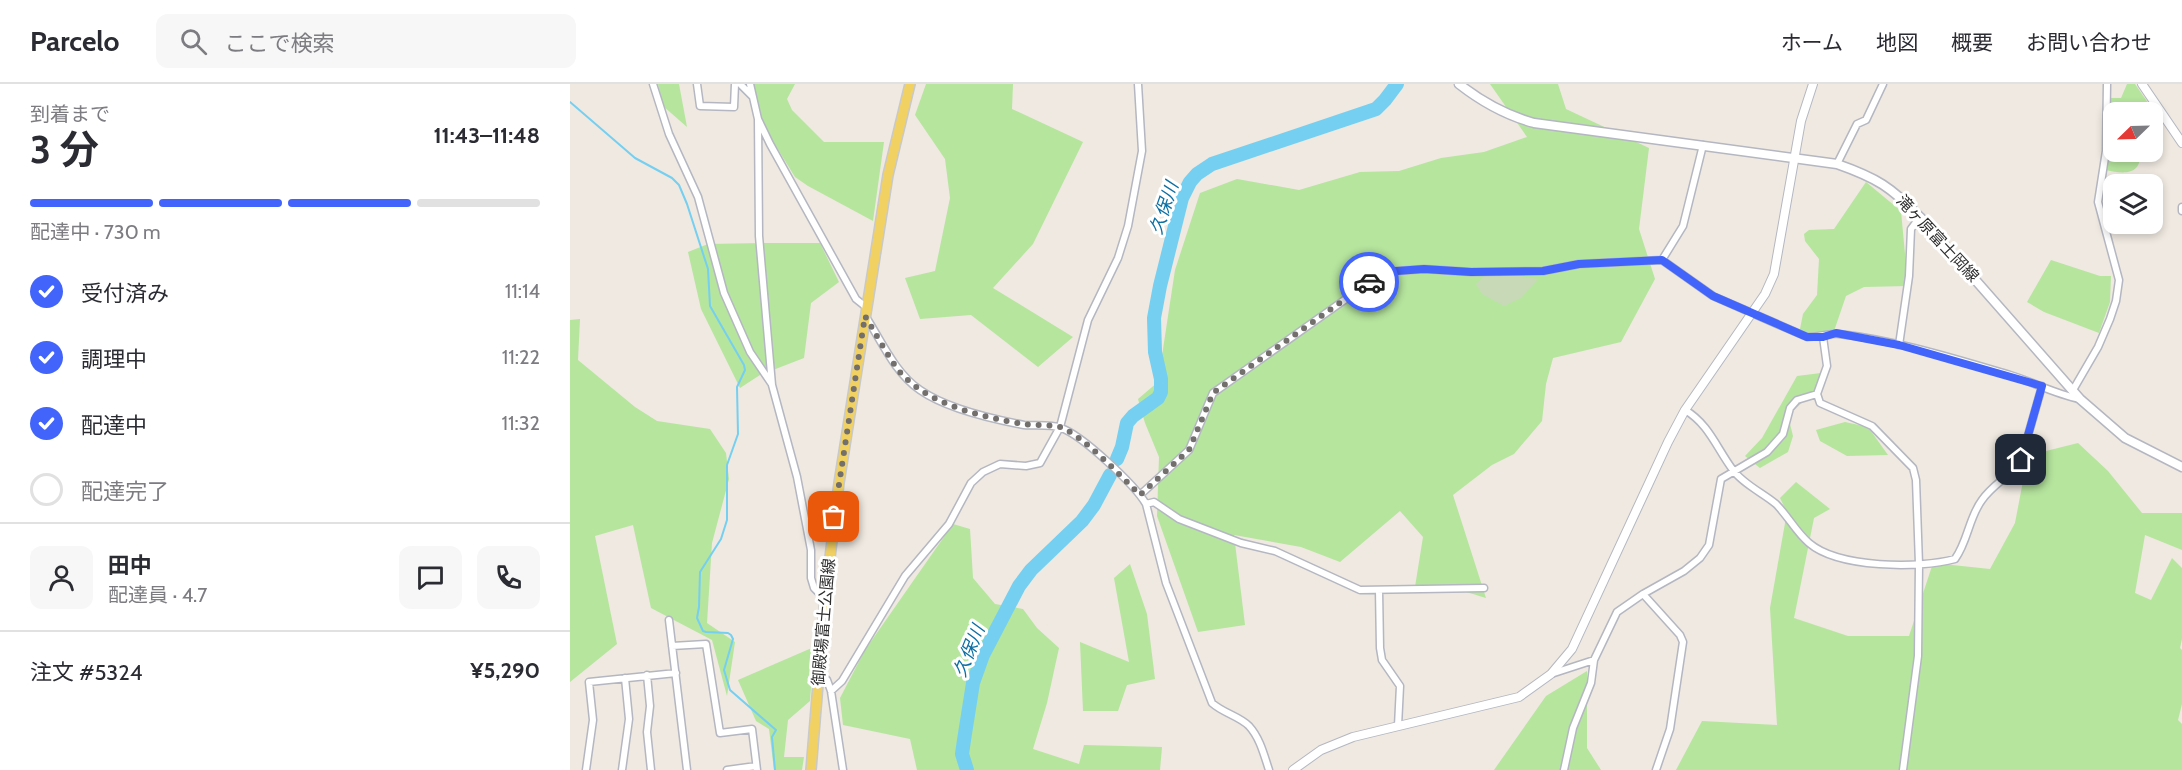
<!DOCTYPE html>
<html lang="ja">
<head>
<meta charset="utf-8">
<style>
	body { margin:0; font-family:Cabin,"Noto Sans JP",sans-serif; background:#f7f7f7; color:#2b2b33; height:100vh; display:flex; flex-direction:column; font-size:22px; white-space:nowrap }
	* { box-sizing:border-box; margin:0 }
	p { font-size:20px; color:#7c7c81 }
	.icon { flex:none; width:33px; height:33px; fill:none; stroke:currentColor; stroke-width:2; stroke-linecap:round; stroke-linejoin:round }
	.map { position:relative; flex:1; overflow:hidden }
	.sheet { display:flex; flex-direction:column; background:#fff; width:570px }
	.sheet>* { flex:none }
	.needle { width:39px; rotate:247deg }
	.tools { position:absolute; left:1533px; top:18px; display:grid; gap:12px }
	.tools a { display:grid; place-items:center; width:60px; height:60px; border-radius:12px; background:#fff; box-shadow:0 3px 9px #0003; font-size:30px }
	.pin { position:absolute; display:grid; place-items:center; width:51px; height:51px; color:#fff; margin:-26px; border-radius:12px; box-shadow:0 3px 9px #0006 }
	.courier { position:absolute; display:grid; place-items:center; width:60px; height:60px; margin:-30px; border:4px solid #4264fb; border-radius:50%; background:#fff; color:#222; box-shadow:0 2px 8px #0007 }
	.summary em { font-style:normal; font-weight:700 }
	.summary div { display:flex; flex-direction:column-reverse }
	.summary { display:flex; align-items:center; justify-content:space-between; height:102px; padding:0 30px }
	h1 { font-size:39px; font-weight:700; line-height:45px }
	.bar { display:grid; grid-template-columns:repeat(4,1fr); gap:9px 6px; align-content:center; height:72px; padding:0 30px }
	.bar i { height:8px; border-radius:4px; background:#e1e1e2 }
	.bar .selected { background:#4264fb }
	.bar p { grid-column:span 4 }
	.line { display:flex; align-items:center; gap:15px; padding:0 30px; border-top:2px solid #e1e1e2 }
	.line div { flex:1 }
	.round { display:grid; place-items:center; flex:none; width:63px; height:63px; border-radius:12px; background:#f7f7f7 }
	ol { padding:0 30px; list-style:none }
	li { display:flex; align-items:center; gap:18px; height:66px }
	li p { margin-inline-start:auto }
	li .icon { padding:6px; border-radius:50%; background:#4264fb; color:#fff; stroke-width:4 }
	li:last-child { color:#7c7c81 }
	li i { width:33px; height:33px; border:3px solid #e1e1e2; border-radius:50% }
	header { display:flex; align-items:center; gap:36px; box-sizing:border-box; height:84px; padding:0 30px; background:#fff; border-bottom:2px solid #e1e1e2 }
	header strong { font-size:28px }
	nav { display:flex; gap:33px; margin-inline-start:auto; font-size:21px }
	.search { width:420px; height:54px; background:#f7f7f7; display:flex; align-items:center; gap:15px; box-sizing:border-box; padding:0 21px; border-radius:12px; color:#7c7c81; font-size:22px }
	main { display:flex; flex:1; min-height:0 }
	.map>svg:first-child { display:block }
	.green { fill:#b6e59e }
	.cemetery { fill:#c8d9b8 }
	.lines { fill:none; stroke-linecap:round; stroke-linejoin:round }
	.stream { stroke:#75cff0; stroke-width:2 }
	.river { stroke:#75cff0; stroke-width:14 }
	.minor-casing { stroke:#b4b7c1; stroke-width:9 }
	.tertiary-casing { stroke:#b4b7c1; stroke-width:10 }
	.secondary-casing { stroke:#b4b7c1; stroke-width:11 }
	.primary-casing { stroke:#c9c9c9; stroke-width:12 }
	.minor { stroke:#fff; stroke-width:6 }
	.tertiary { stroke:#fff; stroke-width:8 }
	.secondary { stroke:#fff; stroke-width:8 }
	.primary { stroke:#f2d163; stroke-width:9 }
	.done { stroke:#726f6d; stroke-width:6; stroke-dasharray:0 10.8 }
	.route { stroke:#4264fb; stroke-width:8 }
	.labels { text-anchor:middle; stroke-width:6; stroke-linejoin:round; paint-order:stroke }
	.street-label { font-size:16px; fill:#2e2e2e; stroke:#fff }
	.water-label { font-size:18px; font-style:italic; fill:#0d6fa3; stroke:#fff }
</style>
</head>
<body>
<header>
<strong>Parcelo</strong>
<div class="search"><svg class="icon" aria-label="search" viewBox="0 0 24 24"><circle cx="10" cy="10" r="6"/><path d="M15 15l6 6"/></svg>ここで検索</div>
<nav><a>ホーム</a><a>地図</a><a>概要</a><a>お問い合わせ</a></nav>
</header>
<main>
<section class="sheet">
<div class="summary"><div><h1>3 分</h1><p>到着まで</p></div><em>11:43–11:48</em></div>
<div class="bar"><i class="selected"></i><i class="selected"></i><i class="selected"></i><i></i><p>配達中 · 730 m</p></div>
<ol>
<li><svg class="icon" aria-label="check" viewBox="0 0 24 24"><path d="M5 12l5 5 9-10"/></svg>受付済み<p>11:14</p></li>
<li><svg class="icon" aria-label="check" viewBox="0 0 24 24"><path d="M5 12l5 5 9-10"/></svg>調理中<p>11:22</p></li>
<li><svg class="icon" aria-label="check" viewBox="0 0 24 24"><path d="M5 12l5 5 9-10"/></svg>配達中<p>11:32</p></li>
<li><i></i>配達完了</li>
</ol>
<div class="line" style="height:108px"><a class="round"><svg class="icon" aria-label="person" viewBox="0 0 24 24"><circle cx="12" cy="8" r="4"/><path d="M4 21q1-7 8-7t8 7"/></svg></a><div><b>田中</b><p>配達員 · 4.7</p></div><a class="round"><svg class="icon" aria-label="chat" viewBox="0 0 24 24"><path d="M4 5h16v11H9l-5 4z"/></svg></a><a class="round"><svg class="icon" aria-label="phone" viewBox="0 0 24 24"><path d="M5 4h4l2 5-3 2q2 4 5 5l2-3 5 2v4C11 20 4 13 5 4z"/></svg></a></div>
<div class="line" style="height:78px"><div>注文 #5324</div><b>¥5,290</b></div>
</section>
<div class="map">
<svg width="1612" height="686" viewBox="0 0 1612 686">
	<rect width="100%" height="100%" fill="#efe9e1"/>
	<!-- green -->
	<path class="green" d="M88,0H109L117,43L93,22Z
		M182,0H225L217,15L222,26L254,58H314L303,137L238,102L225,93L204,59L187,24Z
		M356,0H443L442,25L513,58L463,160L423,204L503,253L468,283L401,231L350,235L335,194L365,187L380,114L375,75L345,31Z
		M920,0H988L996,25L1079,64L1069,145L1085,195L1051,258L983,274L976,300L972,337L944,370L922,381L883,411L916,514C892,507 868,498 844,509L853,453L830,427L770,478L731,463L664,451L675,541L628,548L587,432L589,373L575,339L568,315L588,298L605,186L630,109L667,95L729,106L790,88L829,87L871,74L914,68L957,53Z
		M1557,0H1565L1590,36L1583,35L1582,28H1544V68H1570C1572,92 1553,90 1536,86L1539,14H1551Z
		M1296,98L1331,127L1338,202L1294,203L1276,212L1263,250L1235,252L1230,245L1233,230L1247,211L1249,175L1235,157L1234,150L1239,146L1264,145Z
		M194,159H250L269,198L241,219L234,274L190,291L170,304L131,225L118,168L138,160Z
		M1481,176L1530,192H1541L1540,218L1529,249L1474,228L1457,218Z
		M10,235L8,276L65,323L87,337L140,345L156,369L159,395L142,459L137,539L165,558L157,612L142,556L81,524L63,441L25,452L47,560L0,598V236Z
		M1251,289L1245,306L1218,332L1223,352L1218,368L1190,384L1175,372L1192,354L1227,292Z
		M1275,338L1298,343L1318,371L1277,372L1250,357L1246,346Z
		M1508,359L1538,387L1572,429H1612V466L1575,451L1565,509L1581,516L1602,474L1612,484V555L1610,564L1612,566V620L1608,636L1612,640V686H1106L1132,637L1207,641L1200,524L1217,428L1210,414L1226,398L1260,425L1244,434L1224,534L1278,552H1339L1363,479L1420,485L1445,439L1457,376L1472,368Z
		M383,440L400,445L403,494L425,520L453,525L467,544L489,564L477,619L463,665L509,680L514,661L592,663L590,686H347L340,655L273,641L270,614L295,566Z
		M560,480L577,530L585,595L557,601L548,627H513L510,558L559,578L544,494Z
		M244,563L240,617L218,636L214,673H234L232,686H204L199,645L186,637L168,596Z
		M1017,587V664L1031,686H924L976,612Z"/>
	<!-- cemetery -->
	<path class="cemetery" d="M920,187L968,195L951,214L934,222L912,210L906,200Z"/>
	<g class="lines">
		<!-- stream -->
		<path class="stream" d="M0,18L65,74L102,94L109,101L117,120L138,185L140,222L174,281L175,286L167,303L168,350L157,381V436L151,455L130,488L129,523L127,534L133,547L136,548L158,549L161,551L163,555L154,586L160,606L206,646L202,653L205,686"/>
		<!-- river -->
		<path class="river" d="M547,375L552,363L557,339L563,332L588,314L591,308V295L585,268L584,234L590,202L612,114L620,98L627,90L642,80L806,25L815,16L827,0
			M397,686L392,670L394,656L403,599L413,571L449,502L461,486L512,437L524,421L540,391"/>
		<!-- minor casing -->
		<g class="minor-casing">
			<path id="minor" d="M83,0L99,50L128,113L154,209L180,268L201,299
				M127,0L130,22L164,23L165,0
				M170,0L182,12
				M180,0L188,35L200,60L286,215L296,223
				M188,35L189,152L202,301L227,393L241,466V494L244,504L255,515
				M1267,80L1287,40L1296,36L1313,0
				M1612,123V127
				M1092,176L1113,142L1133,61
				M296,233C312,258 325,289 350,306C377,325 422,335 454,341C466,342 481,340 491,344C512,351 565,401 576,420L596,499L642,619C653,629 669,632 679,642C690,654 694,671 699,686
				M1253,253L1257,282L1247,310L1250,319L1302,342L1343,384L1346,396L1349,480L1348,572L1333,686
				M1329,261L1339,192L1341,145L1350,133
				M1503,306L1528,263L1540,235L1546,217L1549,196L1528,118L1536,67L1537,0
				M1115,326C1139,340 1147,365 1163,386C1173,400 1193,409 1206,420C1218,432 1226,448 1239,459C1268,484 1349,485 1385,475C1398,457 1399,433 1412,416C1423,400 1441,392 1451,376L1472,302
				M570,411L619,366L643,309L814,188L854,185L901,188L973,187L1009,180L1092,176L1143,212L1237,253C1247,253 1262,249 1269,250C1325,256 1385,275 1440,291C1463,298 1485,310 1510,315
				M576,420L584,418L609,435L671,459L705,467L790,506L914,504
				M809,506L810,564L812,576L830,602L828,642
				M1073,510L1110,551L1113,558L1100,645L1086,686
				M99,536L117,686
				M102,562L136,560L150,649L182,645L187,686
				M249,588L257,596L261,607L273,686
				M981,590L1024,576
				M77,591L80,622L77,648L81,686
				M261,607L272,597L335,492L379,440L401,399L413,388L430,380L456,382L470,379L490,343L518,236L548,174L558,142L572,67L568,0
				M16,686L23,636L19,598L106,589
				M52,686L59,635L55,594
				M157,686L186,682
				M994,686L1003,644L1021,599L1024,576L1047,528L1073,510L1114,487L1130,474L1139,461L1151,395L1197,368L1213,350L1220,324L1227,316L1247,310"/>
		</g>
		<!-- tertiary casing -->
		<g class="tertiary-casing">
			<path id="tertiary" d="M1572,0L1612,59
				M723,686L751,666L783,653L949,613L981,590L1002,565L1098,358L1115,326L1195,210L1204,190L1231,37L1243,0"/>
		</g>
		<!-- secondary casing -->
		<g class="secondary-casing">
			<path id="secondary" d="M889,0C912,18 935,31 964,39L1267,80C1307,94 1321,103 1350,133L1510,315L1555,354L1612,383"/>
		</g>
		<!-- primary casing -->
		<g class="primary-casing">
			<path id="primary" d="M241,686L255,515L269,399L318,91L340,0"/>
		</g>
		<!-- minor -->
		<use href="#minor" class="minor"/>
		<!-- tertiary -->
		<use href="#tertiary" class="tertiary"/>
		<!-- secondary -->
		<use href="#secondary" class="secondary"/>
		<!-- primary -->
		<use href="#primary" class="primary"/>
	</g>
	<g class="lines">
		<!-- done -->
		<path class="done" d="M264,433L295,232C305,248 318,273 329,287C358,321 412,333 453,340C465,342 479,340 490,343C510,349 554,395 570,411L619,366L643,309L799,198"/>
		<!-- route -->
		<path class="route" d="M799,198L813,188L854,185L901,188L973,187L1009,180L1092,176L1143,212L1237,253H1253L1266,249L1329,261L1472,302L1451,376"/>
	</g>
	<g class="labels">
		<!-- street labels -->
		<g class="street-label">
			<text transform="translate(1368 154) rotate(47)" y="6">滝ヶ原富士岡線</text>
			<text transform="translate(253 538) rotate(-85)" y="6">御殿場富士公園線</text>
		</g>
		<!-- water labels -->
		<g class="water-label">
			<text transform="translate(594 124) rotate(-71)" y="6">久保川</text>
			<text transform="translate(399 567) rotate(-68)" y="6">久保川</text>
		</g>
	</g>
</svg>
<div class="tools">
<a><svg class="needle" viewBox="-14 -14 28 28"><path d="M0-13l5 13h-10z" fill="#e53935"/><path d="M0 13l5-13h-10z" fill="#7c7c81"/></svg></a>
<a><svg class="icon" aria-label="layers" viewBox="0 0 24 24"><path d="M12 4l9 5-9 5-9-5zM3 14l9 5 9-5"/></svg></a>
</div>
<div class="pin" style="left:264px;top:433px;background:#ea580c"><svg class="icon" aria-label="bag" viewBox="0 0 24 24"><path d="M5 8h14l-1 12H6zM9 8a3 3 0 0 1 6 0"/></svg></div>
<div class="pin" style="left:1451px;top:376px;background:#1f2937"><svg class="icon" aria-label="home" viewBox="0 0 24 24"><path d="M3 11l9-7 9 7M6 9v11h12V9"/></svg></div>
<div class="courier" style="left:799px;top:198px"><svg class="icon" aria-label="car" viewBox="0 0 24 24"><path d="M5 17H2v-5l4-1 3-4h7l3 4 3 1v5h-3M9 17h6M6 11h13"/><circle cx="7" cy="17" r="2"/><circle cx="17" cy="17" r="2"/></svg></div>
</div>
</main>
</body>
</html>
